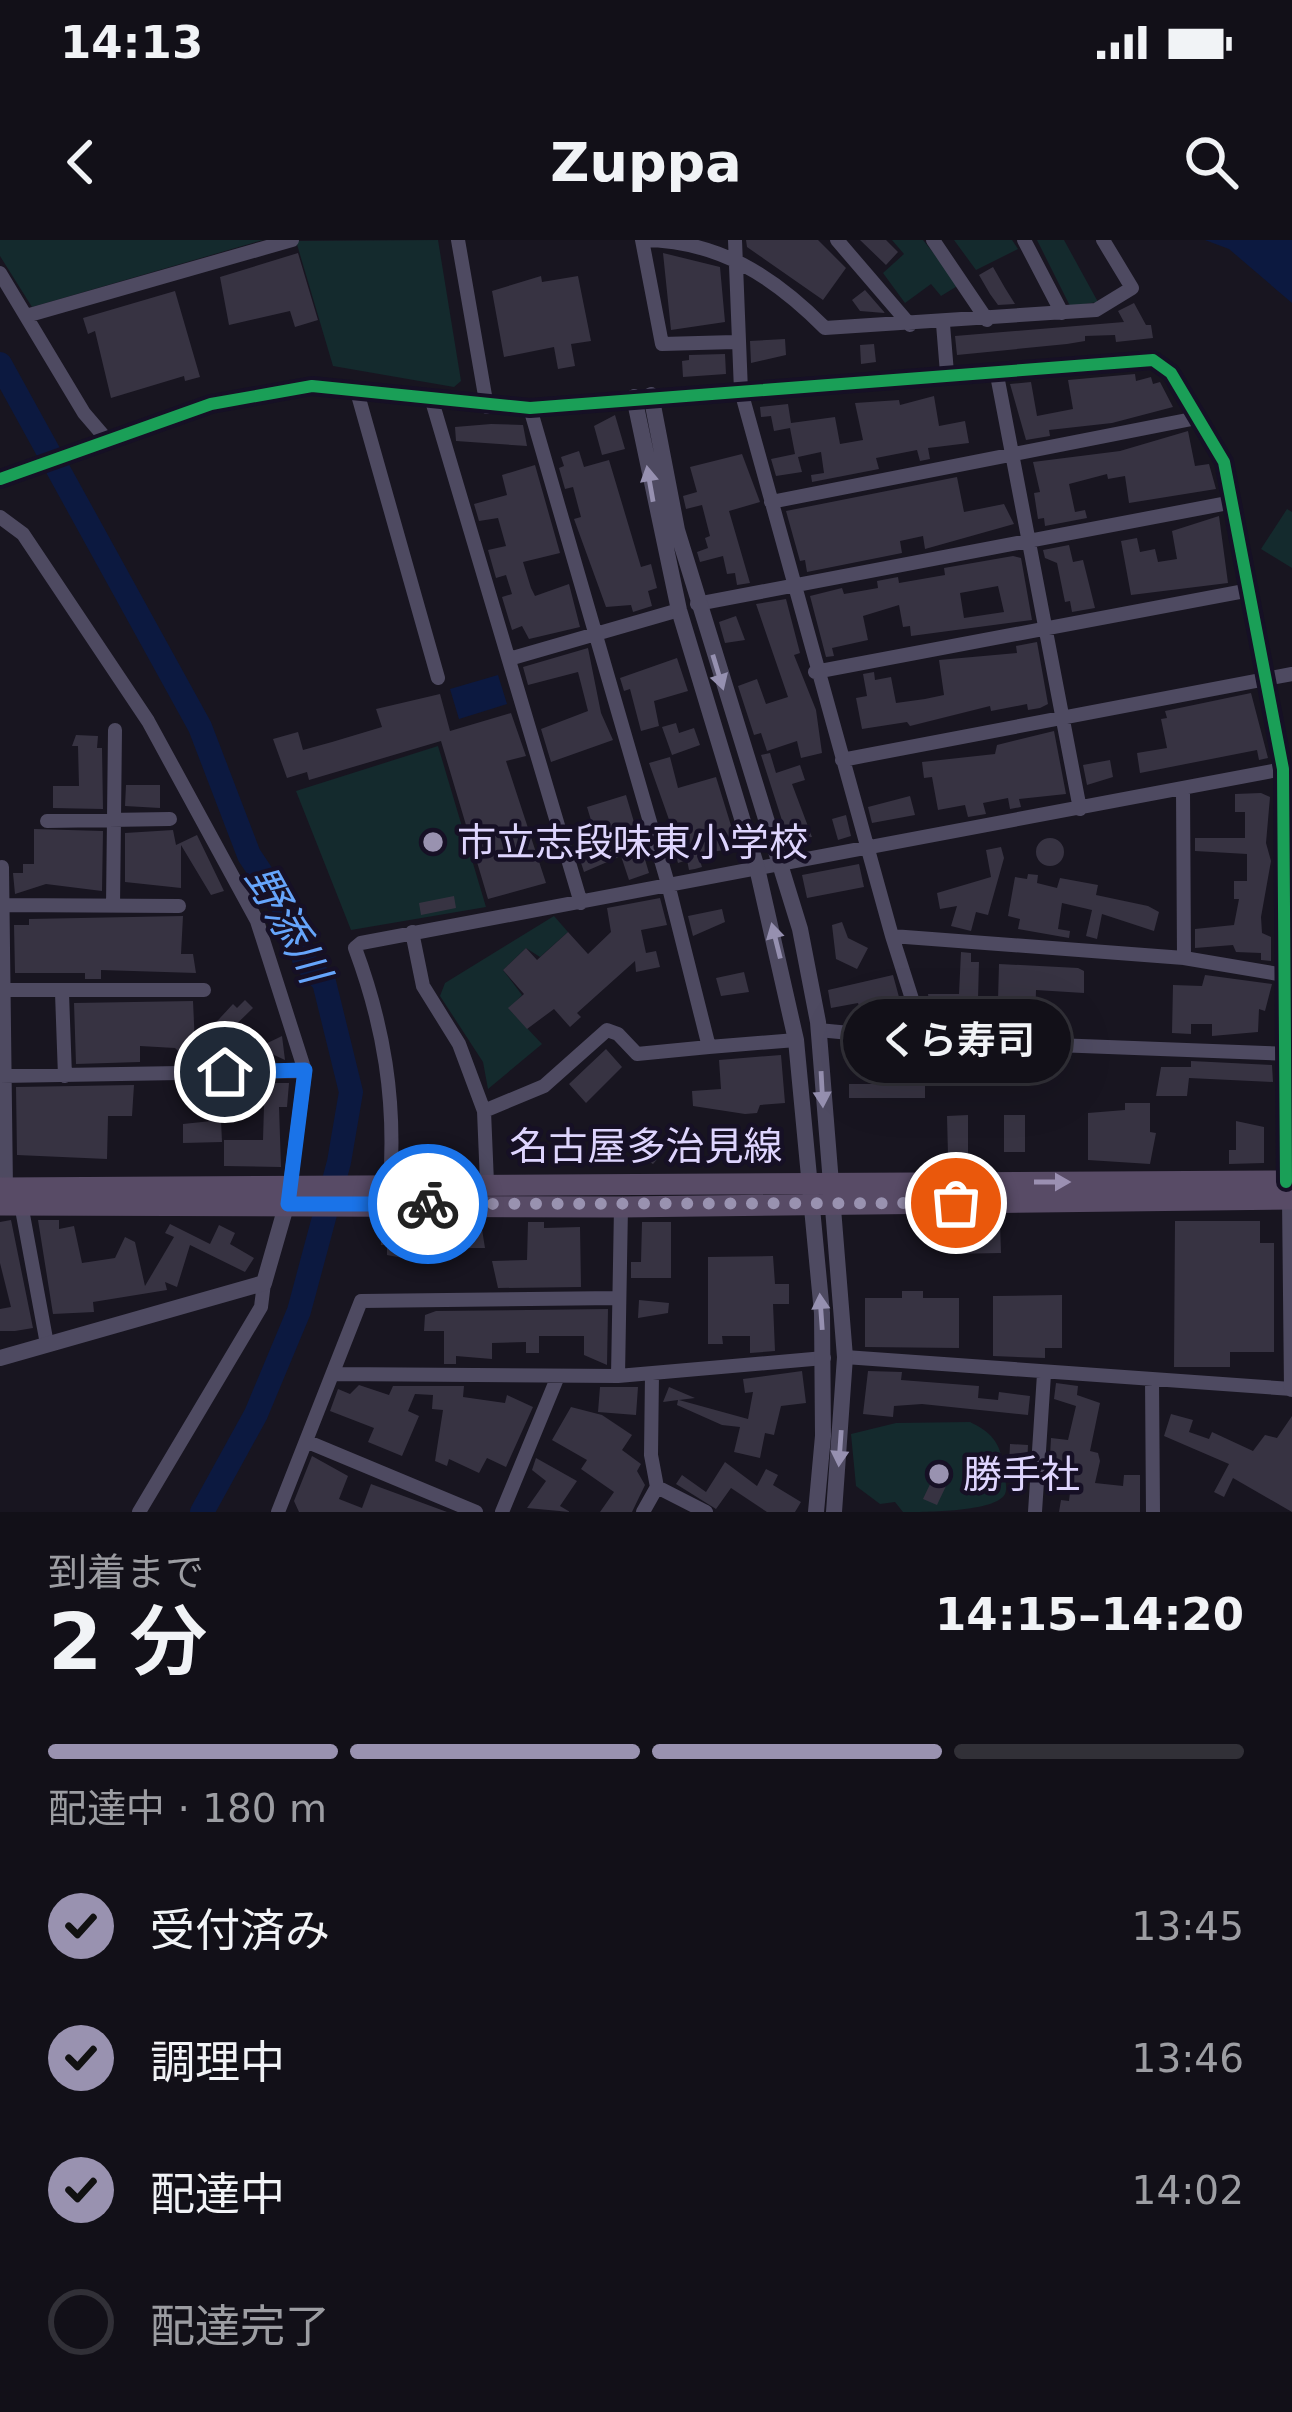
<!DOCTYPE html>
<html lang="ja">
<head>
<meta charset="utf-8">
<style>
	body { margin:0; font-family:"DejaVu Sans","Noto Sans JP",sans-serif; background:#1f1e25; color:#f1f3f6; height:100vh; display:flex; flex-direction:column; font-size:45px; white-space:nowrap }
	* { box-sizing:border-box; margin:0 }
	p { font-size:39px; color:#9c9da2 }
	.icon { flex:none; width:66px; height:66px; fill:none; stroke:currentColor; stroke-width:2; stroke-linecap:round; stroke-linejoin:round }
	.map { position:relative; height:1272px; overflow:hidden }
	.sheet { display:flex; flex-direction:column; background:#121018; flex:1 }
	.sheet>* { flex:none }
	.pin { position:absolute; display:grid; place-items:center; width:102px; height:102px; color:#fff; margin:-51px; border:6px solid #fff; border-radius:50%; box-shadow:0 3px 12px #0007 }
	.courier { position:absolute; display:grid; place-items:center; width:120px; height:120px; margin:-60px; border:9px solid #1a73e8; border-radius:50%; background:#fff; color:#222; box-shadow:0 3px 15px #0007 }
	.bubble { position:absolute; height:84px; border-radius:42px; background:#121018; box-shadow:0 12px 48px #0002,0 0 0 3px #313037; font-size:39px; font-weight:600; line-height:84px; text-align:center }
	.overview em { font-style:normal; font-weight:600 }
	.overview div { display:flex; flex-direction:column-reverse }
	.overview { display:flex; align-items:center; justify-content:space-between; height:204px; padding:0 48px }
	h1 { font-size:78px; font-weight:600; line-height:90px }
	.bar { display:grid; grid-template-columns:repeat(4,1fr); gap:18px 12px; align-content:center; height:144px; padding:0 48px }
	.bar i { height:15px; border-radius:9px; background:#313037 }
	.bar .on { background:#9992b0 }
	.bar p { grid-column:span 4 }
	ol { padding:0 48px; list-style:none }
	li { display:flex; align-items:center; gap:36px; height:132px }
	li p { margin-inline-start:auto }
	li .icon { padding:12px; border-radius:50%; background:#9992b0; color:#111; stroke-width:4 }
	li:last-child { color:#9c9da2 }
	li i { width:66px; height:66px; border:6px solid #313037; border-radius:50% }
	.status { display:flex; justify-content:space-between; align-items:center; height:84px; padding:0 60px; background:#121018; direction:ltr }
	.status svg { height:33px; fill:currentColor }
	header { display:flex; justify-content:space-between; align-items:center; height:156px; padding:0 48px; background:#121018; font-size:54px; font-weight:600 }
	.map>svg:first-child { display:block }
	.green { fill:#142a2d }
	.water { fill:#0c1940 }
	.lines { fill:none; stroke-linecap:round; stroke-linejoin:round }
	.river { stroke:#0c1940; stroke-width:24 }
	.building { fill:#373342; fill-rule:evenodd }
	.minor { stroke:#4e4a61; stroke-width:14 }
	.tertiary { stroke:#4e4a61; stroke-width:16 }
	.primary { stroke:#584b66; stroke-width:21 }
	.cycleway-casing { stroke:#161025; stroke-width:20 }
	.cycleway { stroke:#1a9f57; stroke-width:12 }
	.oneway { fill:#9690b0 }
	.oneway2 { fill:#9b90b2 }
	.done { stroke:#9992b0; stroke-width:12; stroke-dasharray:0 21.6 }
	.route { stroke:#1a73e8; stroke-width:15 }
	.poi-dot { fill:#9992b0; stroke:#161025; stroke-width:4.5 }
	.labels { text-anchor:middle; stroke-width:9; stroke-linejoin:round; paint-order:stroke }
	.poi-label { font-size:39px; fill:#ded5fe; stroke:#161025; text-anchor:start }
	.street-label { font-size:39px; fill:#ded5fe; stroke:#161025 }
	.water-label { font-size:42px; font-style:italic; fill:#66a5fb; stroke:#161025 }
</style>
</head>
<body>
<div class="status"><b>14:13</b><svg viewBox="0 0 49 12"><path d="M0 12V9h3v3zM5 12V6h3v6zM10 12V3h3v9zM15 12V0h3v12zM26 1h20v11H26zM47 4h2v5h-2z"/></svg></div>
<header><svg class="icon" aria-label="back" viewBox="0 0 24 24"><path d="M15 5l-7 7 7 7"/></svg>Zuppa<svg class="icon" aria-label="search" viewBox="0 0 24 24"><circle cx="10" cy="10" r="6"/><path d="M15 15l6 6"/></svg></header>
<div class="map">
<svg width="1292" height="1272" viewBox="0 0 1292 1272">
	<rect width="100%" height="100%" fill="#181520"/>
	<!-- green -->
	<path class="green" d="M0,0H263L32,67L0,16Z
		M438,0L461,141L454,147L333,126L296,1Z
		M892,0H923L959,45L941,56L931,44L905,63L883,33L904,14Z
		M954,0H1012L1018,9L976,30Z
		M1037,0H1064L1098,62L1070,66Z
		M1287,269L1292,272V328L1261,309Z
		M438,506L486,667L351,690L296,551Z
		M554,676L568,692L540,717L526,708L503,730L522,755L509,769L542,804L488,849L483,822L440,756L445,743Z
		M970,1182C991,1192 1000,1202 1003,1225C1004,1233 1008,1247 1005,1254C996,1272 925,1272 903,1272L895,1262L880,1264L856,1246L851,1194L896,1183Z"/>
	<!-- water -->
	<path class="water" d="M1205,0H1292V63L1229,9Z
		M498,435L507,464L459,479L450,449Z"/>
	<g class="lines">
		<!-- river -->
		<path class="river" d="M0,124L200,487L249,615L291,678L305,722L324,742L351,852L339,922L299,1071L256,1174L202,1272"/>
	</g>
	<!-- building -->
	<path class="building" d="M746,0H818L846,28L823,60L747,7Z
		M860,0H886L898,12L886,25Z
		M298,13L318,80L295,87L290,71L229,85L220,37Z
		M663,13L720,27L725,82L671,90Z
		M993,27L1005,48L1015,64L998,65L990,54L979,35Z
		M541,36L542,42L578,36L591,101L571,104L575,126L558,129L554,107L504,117L492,51Z
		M865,50L885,73L860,71L852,60Z
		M175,51L200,137L185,141L184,136L111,158L95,91L88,94L83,78Z
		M1134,63L1146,85H1151L1153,98L1116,102L1115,95L1085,96V101L1067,104L957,115L955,96L1124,82L1118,71Z
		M785,99L786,115L751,123L750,101Z
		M874,104L876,122L861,124L860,105Z
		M725,114L726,134L683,137L682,121L689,120V115Z
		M1135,134L1136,141L1151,137L1153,144L1160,142L1173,167L1112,183L1049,190L1050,196L1026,200L1010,144L1031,142L1037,176L1073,169L1068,140Z
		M934,156L939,186L965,181L969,203L928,208L930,219L920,221L917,210L876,218L879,229L812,242L811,235L824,233L821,212L798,217L802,232L776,236L771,219L795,214L790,188L774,191L771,176L761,177L760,167L788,164L791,183L835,177L840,204L863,200L855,163L899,160L900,165Z
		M615,175L625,209L602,215L594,186Z
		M491,184L523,185L527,206L456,201L455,187Z
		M1188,191L1195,226L1209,224L1216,249L1129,263L1125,236L1108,239L1107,234L1069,244L1075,272L1085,270L1087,278L1045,286L1044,278L1038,279L1034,253L1040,252L1033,222L1120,211Z
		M579,211L584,227L609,220L641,327L651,324L657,348L648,351L652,366L633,372L631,365L606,367L574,279L581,277L573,247L565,249L559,228L564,226L561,217Z
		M742,214L760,262L729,271L750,343L737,345L735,333L727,334L723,316L700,322L697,312L708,308L705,298L710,296L702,265L686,269L683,256L697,252L690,227Z
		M535,225L560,313L523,322L531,348L535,356L569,344L580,387L529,399L522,386L512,390L502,357L512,354L506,335L496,338L488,310L506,306L498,278L479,281L474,264L507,255L502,235Z
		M957,237L964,272L1004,264L1014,284L925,309L923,296L900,301L902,313L807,332L805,320L800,321L786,271Z
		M1219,276L1228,343L1131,355L1121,301L1137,298L1140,312L1155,309L1158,322L1177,319L1172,291Z
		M1069,305L1073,322L1083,320L1095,368L1072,372L1070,361L1065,362L1057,323L1045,318L1043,310Z
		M1013,316L1021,318L1032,380L911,396L910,386L903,387L899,365L863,376L868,400L832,408L834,416L826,417L810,356L842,348L844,354L878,348L877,341L898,337L899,343L945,335L944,328ZM998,346L1004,372L964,378L960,353Z
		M786,359L800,413L794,415L816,470L822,513L801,518L797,501L767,511L761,493L754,495L738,446L757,439L766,464L788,457L756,364Z
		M736,376L745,400L725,403L719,382Z
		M1037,402L1048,464L1040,468L1028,470L1027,464L991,471L990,466L910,486L907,482L862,489L856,458L867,456L863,434L874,432L875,440L891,437L896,463L925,459L944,455L939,420L1017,413L1016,406Z
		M588,408L601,473L613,500L551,522L541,489L588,471L578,432L528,445L523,427Z
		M677,418L688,451L654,461L659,486L641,491L630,449L624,451L620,438Z
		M1251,453L1268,518L1259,520L1257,510L1140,533L1137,513L1167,508L1161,479L1167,478L1165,471Z
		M440,454L450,491L511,473L526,516L506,521L546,643L488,659L441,501L309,540L307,532L287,538L273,499L298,492L303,510L332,502L382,487L376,469Z
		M676,483L679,493L694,488L700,505L672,515L662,487Z
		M1054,491L1066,554L1019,559L1021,567L1010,569L1008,558L983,563L986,574L968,577L965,565L938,570L932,537L924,538L922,522L995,514L997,505Z
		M76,495L98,496L97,508H102L103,569L53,568V546H79L78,506H72Z
		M770,513L776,533L800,525L805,540L792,544L812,597L788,599L761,515Z
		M670,517L678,548L716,537L738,608L698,614L702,627L695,629L689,630L687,620L678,623L674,609L679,608L649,523Z
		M1110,520L1113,537L1087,545L1083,525Z
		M126,545H160V568L125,566Z
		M1261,553L1270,557L1266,603L1271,621L1261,677L1262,693L1271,697V721L1261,720V713L1236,712L1233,705L1195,708V689L1234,685L1239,659H1234V641H1247V614L1195,611V598H1245V572H1235V554Z
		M626,555L649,633L629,640L621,616L584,632L576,607L597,600L587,567Z
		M910,556L915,575L872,583L868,567Z
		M846,575L851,596L838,600L832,579Z
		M34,589L103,591L102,651L46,644L15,654L13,633H23V624H34Z
		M173,590L176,605L197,595L224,651L211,655L181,605V648L125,642V593Z
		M1036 612a14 14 0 1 1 28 0a14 14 0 1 1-28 0Z
		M1001,607L1004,618L988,675L976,672L971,691L951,686L957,666L940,669L937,653L991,637L986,610Z
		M859,624L864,647L807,658L802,635Z
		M1028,634L1038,635L1037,643L1057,648L1060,638L1098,645L1096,655L1148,666L1159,672L1154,691L1102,674L1097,699L1086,696L1092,670L1062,663L1058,689L1070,691L1069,698L1018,689L1020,679L1008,676L1015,637L1027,639Z
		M454,656L456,668L421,675L419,663Z
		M660,658L667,685L641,690L646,713L656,711L660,727L636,732L635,721L577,773L581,777L570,787L554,769L527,789L508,768L524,754L503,730L526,708L537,720L568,692L588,714L611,692L607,668Z
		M722,669L725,682L693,696L688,676Z
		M183,676L181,714H193L196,733L101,730V739H85V733H15L14,685H29V679Z
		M842,682L848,698L868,708L857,729L836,719L832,685Z
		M961,712L971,713V722H979L978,759L998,760L999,724L1078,728L1084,731V753L1036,750L1035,787L1029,793L1005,792L1006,780L961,777V790L932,786L928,754H959Z
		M744,732L749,752L721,756L716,738Z
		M893,735L899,757L860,769L858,763L831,768L828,750Z
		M1205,735L1272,744L1265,771L1259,769L1258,792L1212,796V784H1191V794L1172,793L1173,745L1202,746Z
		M245,760L253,768L214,806L240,816L238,821L190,822L175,808L140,806V822L76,824L74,763L193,761L195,805L233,764L237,768Z
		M282,796L285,820L274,815L249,821L245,814Z
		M843,804L878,807V816L843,815Z
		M606,809L622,827L586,863L569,844Z
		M781,815L785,863L760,865L757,873L745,874L693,866L692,851L721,849L719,820Z
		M1191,821L1272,825L1273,842L1189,838L1187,856H1156L1161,827H1191Z
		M244,843H289L287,867H279L281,927L224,926V900H263L264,866L243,865Z
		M849,844H925V858H849Z
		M134,845L132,876H108L107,919L17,915L16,847Z
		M1125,863H1150V892L1156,893L1150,924L1088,920V873L1125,870Z
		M968,875V915H948L947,876Z
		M1004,875H1025V912H1004Z
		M221,880L222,902L183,903V884Z
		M1236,881L1264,887V923L1229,924V910H1236Z
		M643,889L667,908L653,924L627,909Z
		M11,980L33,1088L15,1091H0V1069L11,1067L0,1023V982Z
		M38,980H59V989L74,986L82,1023L115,1018L125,997L135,1002L145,1046L174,997L165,993L170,984L210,1004L219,985L235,993L230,1004L254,1018L245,1032L190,1005L177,1047L165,1042L167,1050L93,1062L94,1072L53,1074Z
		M1175,981H1260V1003H1274V1112H1230V1127H1174Z
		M393,982L409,983L408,1015L403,1018L387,1015V1005H381V995L392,992Z
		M528,982H544V988L580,987L581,1047L498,1048L492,1021L527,1020Z
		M642,982H671V1038H631V1022H641Z
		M948,982H1000L1001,1013L948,1014Z
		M441,983H481L485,1008H441Z
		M773,1016L775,1044H789V1064H773L775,1111L750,1113V1096H722L723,1104H708V1017Z
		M902,1051H923V1058H959V1108L865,1107V1058H902Z
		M1062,1055V1108H1045V1118L993,1116V1056Z
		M639,1060L669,1063L668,1073L638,1078Z
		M608,1069L607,1125L584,1115V1096H539V1113H526V1102L492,1103V1119L456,1116V1124H444V1091H424L425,1075L436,1071Z
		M802,1131L806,1163L781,1166L774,1195L765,1193L760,1218L734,1212L740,1187L722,1185L677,1165L678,1160L663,1162L669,1147L695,1158L679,1160L748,1179L753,1152L745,1153L743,1139Z
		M868,1131L902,1132L901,1140L979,1146L978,1158L998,1160L999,1152L1030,1156L1028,1175L922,1164L894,1166L893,1177L863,1174Z
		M1056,1143L1078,1146L1077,1155L1100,1163L1090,1211L1098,1213L1100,1221L1095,1243L1123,1246L1124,1235H1140V1272H1059L1061,1260L1069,1261L1073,1228L1050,1216L1051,1198L1068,1200L1076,1166L1054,1159Z
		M359,1145L389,1155L393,1146H464L463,1157L505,1163L507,1155L533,1167L506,1227L487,1218L479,1233L449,1219L447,1226L435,1221L443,1170L432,1169L433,1155L415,1154L408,1171L419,1176L402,1216L368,1202L374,1188L330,1171L338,1149L350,1154Z
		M600,1147H638L636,1175L598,1172Z
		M571,1167L602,1175L632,1195L622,1210L641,1224L637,1231L645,1245L632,1272H600L614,1252L581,1229L587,1220L552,1200Z
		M1171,1174L1193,1180L1189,1192L1209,1199L1212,1192L1253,1211L1265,1195L1277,1198L1292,1176V1272L1233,1238L1224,1257L1214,1252L1229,1224L1164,1196Z
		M1010,1204L1028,1205L1027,1227L1009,1226Z
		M312,1216L348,1236L339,1259L362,1268L371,1244L447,1272H299L294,1261Z
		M536,1218L577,1241L560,1266L570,1272L527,1268L546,1241L532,1230Z
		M725,1222L757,1246L766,1229L778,1235L773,1245L801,1262L795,1272H767L731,1248L716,1269L676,1244L682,1235L706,1252Z
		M932,1240L946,1246L937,1265L923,1259Z"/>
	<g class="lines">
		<!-- minor -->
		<path class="minor" d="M458,0L487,167
			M642,0C718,0 773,36 825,88L1096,70L1132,48L1103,0
			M642,0L662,104L735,102
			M735,0L741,151L892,696L1184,718L1284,735
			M837,0L910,85
			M933,0L987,80
			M1024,0L1062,73
			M0,33L84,173L108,201
			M26,76L292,0
			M943,84L947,133
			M996,130L1080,569
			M356,148L438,438
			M432,161L581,663
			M530,168L668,644L709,807L796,800
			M771,262L1197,178
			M0,277L23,294L148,481L257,681L305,831L290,946
			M697,364L1233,262
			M509,419L679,370
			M815,432L1250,350
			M842,520L1292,434
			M1183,550L1184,718
			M47,581L170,579
			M2,627L6,949
			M0,665L179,666
			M113,666L115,490
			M412,692L423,746L459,804L484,871L487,943
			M892,696L925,800L1292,814
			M3,750H204
			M62,753L65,836
			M818,790L925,800
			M0,836L305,831
			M484,871L544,846L607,790L618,794L637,814L709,807
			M390,943C396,860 384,786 355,708L361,703L1283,529
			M21,964L47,1104
			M845,1117L1292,1149
			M334,1134L618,1136L824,1118
			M618,1136L621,967
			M1152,1139L1153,1272
			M308,1202L476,1272
			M657,1247L706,1272
			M139,1272L261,1067L264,1043
			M278,1272L361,1061L617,1058
			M502,1272L558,1136
			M643,1272L657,1247L651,1215L652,1134
			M1035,1272L1044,1134"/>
		<!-- tertiary -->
		<path class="tertiary" d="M651,155L677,290L800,689L818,782L845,1117L834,1272
			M634,157L679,370L757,628L796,800L822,1073L823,1196L816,1272
			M0,239L211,164L312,146L530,168L1153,120L1171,133L1224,222L1283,529L1286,942
			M1290,959L1292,1149
			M0,1118L264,1043L289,956"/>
		<!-- primary -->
		<path class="primary" d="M0,948L1292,941
			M0,965L621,967L1292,959"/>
		<!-- cycleway casing -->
		<g class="cycleway-casing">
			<path id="cycleway" d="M0,239L211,164L312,146L530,168L1153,120L1171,133L1224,222L1283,529L1286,942"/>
		</g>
		<!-- cycleway -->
		<use href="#cycleway" class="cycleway"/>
	</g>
	<!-- one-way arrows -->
	<defs><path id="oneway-solid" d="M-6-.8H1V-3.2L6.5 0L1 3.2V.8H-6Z" transform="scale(3)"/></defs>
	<g class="oneway">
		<use href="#oneway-solid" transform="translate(650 244) rotate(-100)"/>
		<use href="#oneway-solid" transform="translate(718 432) rotate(73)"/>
		<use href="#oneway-solid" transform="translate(776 701) rotate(-104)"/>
		<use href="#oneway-solid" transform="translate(822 849) rotate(87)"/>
		<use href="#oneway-solid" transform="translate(821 1072) rotate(-94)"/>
		<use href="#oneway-solid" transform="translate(840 1208) rotate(94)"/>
	</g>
	<use class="oneway2" href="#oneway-solid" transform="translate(1052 942)"/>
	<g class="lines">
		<!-- done -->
		<path class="done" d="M428,964L956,963"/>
		<!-- route -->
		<path class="route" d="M225,832L305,830L288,964H428"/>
	</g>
	<!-- markers -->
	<g class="poi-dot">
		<circle cx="433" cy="602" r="12"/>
		<circle cx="939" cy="1234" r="12"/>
	</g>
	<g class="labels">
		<!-- poi labels -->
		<g class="poi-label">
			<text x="457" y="616">市立志段味東小学校</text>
			<text x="963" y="1248">勝手社</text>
		</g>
		<!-- street labels -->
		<g class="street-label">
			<text x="646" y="920">名古屋多治見線</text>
		</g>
		<!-- water labels -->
		<g class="water-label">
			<text transform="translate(288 684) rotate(61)" y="15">野添川</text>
		</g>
	</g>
</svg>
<div class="pin" style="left:956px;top:963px;background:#ea580c"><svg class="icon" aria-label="bag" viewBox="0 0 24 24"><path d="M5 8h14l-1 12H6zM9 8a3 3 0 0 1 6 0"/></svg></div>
<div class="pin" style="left:225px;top:832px;background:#1f2937"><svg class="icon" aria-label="home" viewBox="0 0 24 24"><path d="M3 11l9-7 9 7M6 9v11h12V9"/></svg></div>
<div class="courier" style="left:428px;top:964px"><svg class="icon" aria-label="bike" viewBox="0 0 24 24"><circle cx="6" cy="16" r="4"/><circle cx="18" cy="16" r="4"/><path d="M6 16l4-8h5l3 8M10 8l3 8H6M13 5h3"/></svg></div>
<div class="bubble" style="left:843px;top:759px;width:228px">くら寿司</div>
</div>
<section class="sheet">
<div class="overview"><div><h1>2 分</h1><p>到着まで</p></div><em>14:15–14:20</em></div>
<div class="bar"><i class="on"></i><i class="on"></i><i class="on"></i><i></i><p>配達中 · 180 m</p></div>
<ol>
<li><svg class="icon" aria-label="check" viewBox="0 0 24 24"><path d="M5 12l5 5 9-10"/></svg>受付済み<p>13:45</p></li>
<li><svg class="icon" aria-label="check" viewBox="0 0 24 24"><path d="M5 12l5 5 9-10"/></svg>調理中<p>13:46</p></li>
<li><svg class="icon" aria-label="check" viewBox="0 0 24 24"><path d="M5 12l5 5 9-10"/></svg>配達中<p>14:02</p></li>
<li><i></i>配達完了</li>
</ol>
</section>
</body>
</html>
